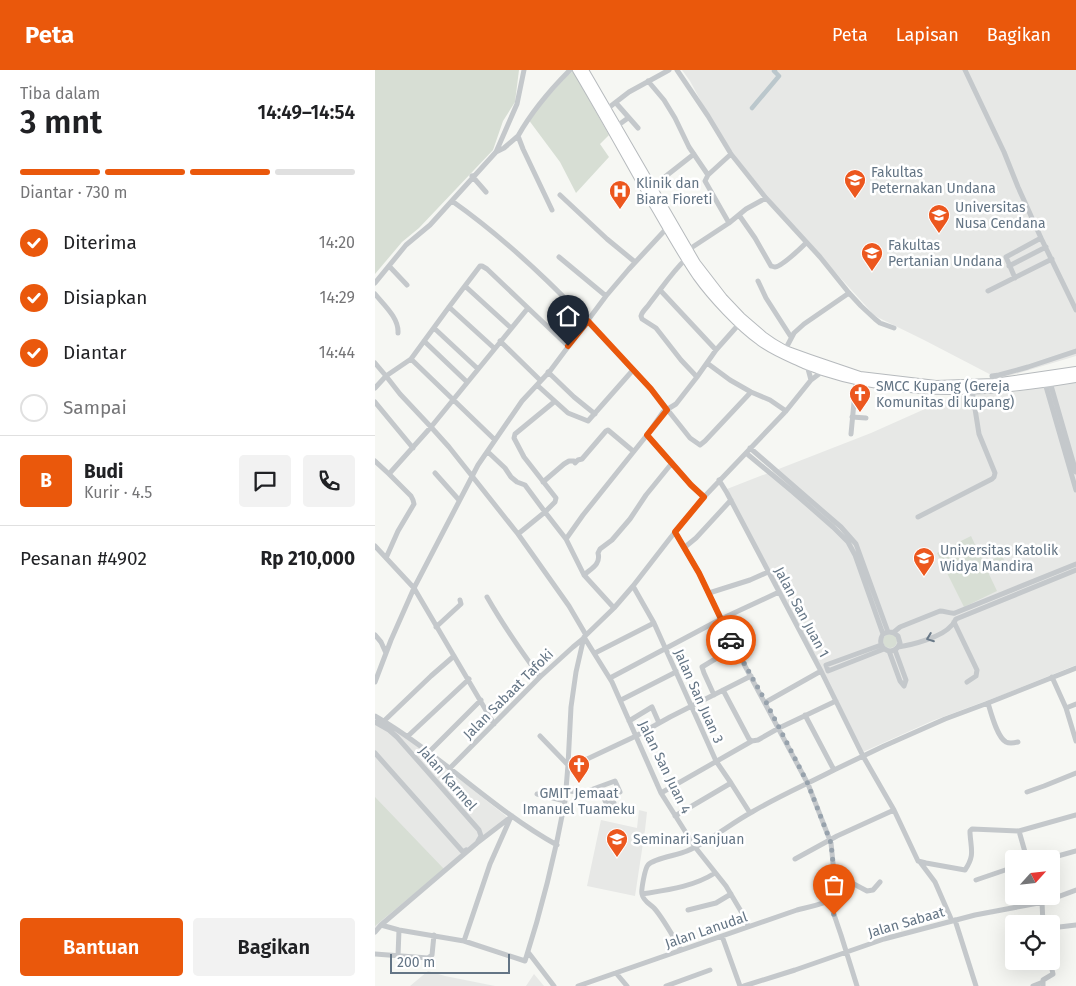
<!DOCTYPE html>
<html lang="id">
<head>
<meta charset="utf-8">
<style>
	body { margin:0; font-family:"Fira Sans",sans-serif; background:#f2f2f2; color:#202124; height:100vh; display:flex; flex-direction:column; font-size:19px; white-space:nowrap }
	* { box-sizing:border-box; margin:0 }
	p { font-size:16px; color:#757577 }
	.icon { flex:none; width:28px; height:28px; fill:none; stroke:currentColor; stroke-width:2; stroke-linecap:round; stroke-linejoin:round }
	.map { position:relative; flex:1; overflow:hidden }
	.details { display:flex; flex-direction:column; background:#fff; width:375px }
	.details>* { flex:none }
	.needle { width:32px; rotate:63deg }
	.buttons { position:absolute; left:630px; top:780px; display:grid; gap:10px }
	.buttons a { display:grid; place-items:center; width:55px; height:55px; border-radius:5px; background:#fff; box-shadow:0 5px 20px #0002; font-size:25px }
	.scale { position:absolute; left:15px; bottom:12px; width:120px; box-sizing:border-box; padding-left:5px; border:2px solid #647585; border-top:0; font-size:14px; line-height:18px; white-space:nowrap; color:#647585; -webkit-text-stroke:4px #fff; paint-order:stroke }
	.pin { position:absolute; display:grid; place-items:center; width:42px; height:42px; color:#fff; margin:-51px -21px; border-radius:50% 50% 50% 0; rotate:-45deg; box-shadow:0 0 5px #0007 }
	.pin .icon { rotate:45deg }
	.courier { position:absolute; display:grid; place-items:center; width:50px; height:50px; margin:-25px; border:4px solid #ea580c; border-radius:50%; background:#fff; color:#222; box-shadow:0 1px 6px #0007 }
	.overview em { font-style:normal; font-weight:600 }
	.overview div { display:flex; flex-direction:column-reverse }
	.overview { display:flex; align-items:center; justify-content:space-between; height:85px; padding:0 20px }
	h1 { font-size:32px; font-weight:600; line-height:38px }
	.bar { display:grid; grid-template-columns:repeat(4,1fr); gap:8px 5px; align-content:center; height:60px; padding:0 20px }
	.bar i { height:6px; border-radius:4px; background:#e0e0e0 }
	.bar .current { background:#ea580c }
	.bar p { grid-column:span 4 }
	.line { display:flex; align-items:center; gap:12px; padding:0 20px; border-top:1px solid #e0e0e0 }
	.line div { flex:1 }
	.round { display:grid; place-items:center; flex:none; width:52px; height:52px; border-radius:5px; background:#f2f2f2 }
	ol { padding:0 20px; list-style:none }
	li { display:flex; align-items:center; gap:15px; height:55px }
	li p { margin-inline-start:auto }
	li .icon { padding:5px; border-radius:50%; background:#ea580c; color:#fff; stroke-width:4 }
	li:last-child { color:#757577 }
	li i { width:28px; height:28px; border:2px solid #e0e0e0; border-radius:50% }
	.action { display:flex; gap:10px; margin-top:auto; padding:10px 20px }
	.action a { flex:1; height:58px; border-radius:5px; background:#ea580c; color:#fff; font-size:20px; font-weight:600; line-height:58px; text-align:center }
	.action a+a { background:#f2f2f2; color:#202124 }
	header { display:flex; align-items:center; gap:30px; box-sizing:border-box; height:70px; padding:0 25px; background:#ea580c; color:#fff }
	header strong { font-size:24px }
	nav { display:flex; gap:28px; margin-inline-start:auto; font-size:18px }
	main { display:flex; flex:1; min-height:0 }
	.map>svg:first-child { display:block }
	.built { fill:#e7e8e6 }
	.green { fill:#d7ded4 }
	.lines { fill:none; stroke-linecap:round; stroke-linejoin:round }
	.canal { stroke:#bbc7cc; stroke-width:4.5 }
	.highway-casing { stroke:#b6babd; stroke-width:10 }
	.minor { stroke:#c4c8cb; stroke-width:5 }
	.highway { stroke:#fff; stroke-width:8 }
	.oneway { stroke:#697988 }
	.done { stroke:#97a2ac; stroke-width:5; stroke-dasharray:0 9 }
	.route { stroke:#ea580c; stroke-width:6 }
	.labels { text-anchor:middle; stroke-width:5; stroke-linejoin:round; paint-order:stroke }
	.poi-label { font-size:14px; fill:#647585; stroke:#fff; text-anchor:start }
	.street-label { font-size:14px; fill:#647585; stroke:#fff }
</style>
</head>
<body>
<header>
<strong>Peta</strong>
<nav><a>Peta</a><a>Lapisan</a><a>Bagikan</a></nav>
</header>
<main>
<section class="details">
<div class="overview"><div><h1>3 mnt</h1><p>Tiba dalam</p></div><em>14:49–14:54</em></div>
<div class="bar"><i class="current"></i><i class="current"></i><i class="current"></i><i></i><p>Diantar · 730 m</p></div>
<ol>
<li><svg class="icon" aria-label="check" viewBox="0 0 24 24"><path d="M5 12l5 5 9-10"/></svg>Diterima<p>14:20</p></li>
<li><svg class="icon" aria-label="check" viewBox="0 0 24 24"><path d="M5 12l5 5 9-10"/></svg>Disiapkan<p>14:29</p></li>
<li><svg class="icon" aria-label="check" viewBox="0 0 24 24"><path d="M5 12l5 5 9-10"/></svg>Diantar<p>14:44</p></li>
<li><i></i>Sampai</li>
</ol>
<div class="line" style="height:90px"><b class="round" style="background:#ea580c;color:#fff">B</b><div><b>Budi</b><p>Kurir · 4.5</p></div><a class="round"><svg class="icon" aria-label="chat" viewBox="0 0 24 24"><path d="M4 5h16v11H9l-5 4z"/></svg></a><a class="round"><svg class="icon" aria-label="phone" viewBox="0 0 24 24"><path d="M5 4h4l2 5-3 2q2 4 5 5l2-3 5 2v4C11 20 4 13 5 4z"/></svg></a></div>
<div class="line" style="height:65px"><div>Pesanan #4902</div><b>Rp 210,000</b></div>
<div class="action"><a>Bantuan</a><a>Bagikan</a></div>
</section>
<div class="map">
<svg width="701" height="916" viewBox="0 0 701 916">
	<rect width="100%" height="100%" fill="#f6f7f3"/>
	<!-- built -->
	<path class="built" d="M307,0H701V286L624,309L549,270L500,246L404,140L369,97L342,61L315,11Z
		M701,311V595L627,625L557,651L488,682L352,419L496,363L579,326L640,322Z
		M0,648L40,674L131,746L132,748L0,860Z
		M264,740L272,742L270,760L260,826L212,816L226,750L262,758Z
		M53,901L70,906L120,916H35Z
		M159,904L169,916H151Z"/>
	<!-- green -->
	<path class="green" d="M0,0H144L140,32L128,51L118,80L44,158L27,172L0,204Z
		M198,1L234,65L225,74L234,87L201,123L185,92L153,49L192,6Z
		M596,466L622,521L589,537L562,483Z
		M627,485L633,500L624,504L618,489Z
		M508 571a7 7 0 1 1 14 0a7 7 0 1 1-14 0Z
		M0,727L69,799L0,856Z"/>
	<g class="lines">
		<!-- canal -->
		<path class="canal" d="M377,38L404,6L399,1L400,0"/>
		<!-- highway casing -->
		<g class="highway-casing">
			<path id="highway" d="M202,0C227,42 251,85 275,128C290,154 305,181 322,206C337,227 364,256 385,271C398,281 414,287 429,294C456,305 480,311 509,315C576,325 635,319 701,308
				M209,0L321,193L348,228L366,247L388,266L398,273L410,280L435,289L485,306L561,315L619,313L701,301"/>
		</g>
		<!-- minor -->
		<path class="minor" d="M302,0L333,46L356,84L391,128L445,187L474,223L486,236L500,249L505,253L519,258
			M590,0L629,82L643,117L666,168L701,240
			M273,11L289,30L300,48L314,77L333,105
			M241,33L263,58
			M232,39L254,22L294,0
			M242,56L253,48
			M121,82L129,78L143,66
			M97,106L111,122
			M277,117L319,84
			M185,125L232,169L260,192
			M77,131C145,179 202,239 258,300L213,351L193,343L162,315
			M177,140L148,79L143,66C157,41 175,20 195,0
			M364,145L380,168L396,196C397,196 399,197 400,197C406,197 426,178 431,173
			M354,153L330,111L333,105L356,84
			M313,180L354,153L371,139L391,128
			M184,187L231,226
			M311,189C297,202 287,218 275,233C272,238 267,241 266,246L267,249L281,258L306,290L322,307L341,280L365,253
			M634,196L671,177
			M15,197L32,215
			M640,208L631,187L666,168
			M383,211L391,228L416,267
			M0,213L31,175L55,155L121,82L142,34L149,0
			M90,216L136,258
			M285,220L341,280
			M613,221L677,189
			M0,224C9,235 24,248 23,263
			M74,237L119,278
			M153,238L112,199L107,196H105L74,237L36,289L11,306L25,324L56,357L153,238L193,276
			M59,258L103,299
			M49,271L92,312
			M125,271L165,310
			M410,280L419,263L429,254L474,223
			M36,289L120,370
			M0,293L11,306L0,318
			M332,293L355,310L376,322L395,330L411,341
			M432,295L436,310
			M258,300L276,319L315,368L325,375L330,371L376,322
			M173,302L199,327L220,344
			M675,312L701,402
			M619,313L617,306L624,305L653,297L701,281
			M670,313L701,420
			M0,332L38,378
			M179,332L140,364L139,368L149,387L181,428L180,432L170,442L191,469L208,445L272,365L316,415L329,427
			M477,347L491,348
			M476,364L481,311
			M272,365L288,342L301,334L322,307
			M375,378L466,457L481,474L513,562
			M113,382L130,398L136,407L142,412L150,415L170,442L143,464
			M371,383L418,422L458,457L473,472L480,485L508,564C499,578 519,589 525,573L523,566C518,561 513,561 508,564
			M0,391L14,404L56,357L74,377L143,464L194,536L211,565
			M60,403L84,430
			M344,410L352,423L447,603L488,686L519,740L543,791L551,793L590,800C600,785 596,780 595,763V761L597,759L644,761L701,745
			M168,412L189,394L194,391H199L200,393L203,390L207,389L231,361L233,360L258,381
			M543,447L617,409L619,407L620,403L604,364L597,320
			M191,469L209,505L239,538
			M0,476L39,518L119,654
			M310,477L321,468L356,430
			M11,488L23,461L39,434L38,430L36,426L14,404
			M209,505C217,498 226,494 223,483L225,479L237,470L255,449L271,425L297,393
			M258,516L279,553L341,691L356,713L375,743
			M334,523L375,510L393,502
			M112,527C128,555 146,581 165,607
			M579,552L602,600L601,606L592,612
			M61,557L86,534L85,530
			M519,562L525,557L565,541C570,541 576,544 580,543L701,494
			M0,565L6,572L11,583
			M209,567L237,612L286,723L320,777L351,816L370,848L373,857
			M506,575L451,595L453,601L509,579
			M523,577C537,575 567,567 576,556C578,555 579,552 581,549L701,500
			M514,581L525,611L529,616L531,610L520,580
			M220,583L279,553
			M677,607L691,638L701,671
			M235,608L346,549L404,522
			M0,612L16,570L39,518L103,395L147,331L175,301L231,226L254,199L292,158
			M348,620L374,669L377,671L383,670L404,658L461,631
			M339,625L329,603L327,597L360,577
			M246,630L299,603L301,601
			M391,632L446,601
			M613,633C616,643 622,667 631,672C635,674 639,673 643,672
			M691,638L701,634
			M430,645L459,700L509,676L570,649L613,633L701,598
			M0,646C64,683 117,739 182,775
			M9,651L56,606L79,586
			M254,651L277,637L284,653
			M0,652L14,660L22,667L104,760L106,766L103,771
			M33,666L94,609
			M165,666L193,695
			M54,682L106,630
			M0,683L88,782L91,780
			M75,698L165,607L198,577L209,568
			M193,698L261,666L295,647L376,606
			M224,717L231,733H239
			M191,721L210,722L240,711L245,722
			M652,722L669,716L701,703
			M286,723L377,671
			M190,731L193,695L196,637L201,602L209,567L239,538L258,516L296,467L329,427L411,341L436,310L448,301
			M137,746L102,773L6,855L24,860L89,871L150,891C167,838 180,785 190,731L162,724
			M300,746L356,713
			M644,761L652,789
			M420,789L462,766L519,740
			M672,789L701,781
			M545,792L560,812L577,851
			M460,804L492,821L498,820L505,812
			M601,810L639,797
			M267,824C292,820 318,817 340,803
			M663,826L667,832L668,854
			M454,830L466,865L482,916
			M313,840L341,833L356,824
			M580,850L601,916
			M676,858L701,855
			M0,862L6,855
			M347,866L365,916
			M89,871L115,794L135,749
			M306,880C299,868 288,848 279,838C275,834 268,831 267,824C266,820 270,798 273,795C277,789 303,785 312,781C335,771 355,754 377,742C404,726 432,714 459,700
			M153,882L179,916
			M0,884L53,888L57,885L59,865
			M23,886L24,860
			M241,903L252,916
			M203,916L422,840C433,837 459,833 465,822L459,803L456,773L433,714L354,566L324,503L300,462
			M291,916L335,900
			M369,916L420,900L509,869L600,845L669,832L701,820
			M658,916L668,912
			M668,916V910L678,904L675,891"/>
		<!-- highway -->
		<use href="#highway" class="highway"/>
	</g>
	<!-- one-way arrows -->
	<defs><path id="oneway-chevron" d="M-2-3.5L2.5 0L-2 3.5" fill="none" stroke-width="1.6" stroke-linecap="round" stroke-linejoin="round" transform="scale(1.25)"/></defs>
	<use class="oneway" href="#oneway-chevron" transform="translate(555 568) rotate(159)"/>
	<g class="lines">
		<!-- done -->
		<path class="done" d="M356,570L391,632L433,714L456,773L459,803L465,820C466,826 459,828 454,830L459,845"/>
		<!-- route -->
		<path class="route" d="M193,276L213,251L276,319L292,340L272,365L316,415L329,427L300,462L324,503L356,570"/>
	</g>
	<!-- icons -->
	<defs>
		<g id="university-pin" transform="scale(1.125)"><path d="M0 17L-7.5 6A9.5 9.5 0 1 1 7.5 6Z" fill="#ec571e" stroke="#fff"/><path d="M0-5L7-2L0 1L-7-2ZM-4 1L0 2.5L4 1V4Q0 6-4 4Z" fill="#fff"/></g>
		<g id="hospital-pin" transform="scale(1.125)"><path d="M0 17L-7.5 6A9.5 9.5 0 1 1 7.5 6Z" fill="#ec571e" stroke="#fff"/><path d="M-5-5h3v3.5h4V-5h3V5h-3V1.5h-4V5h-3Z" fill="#fff"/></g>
		<g id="church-pin" transform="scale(1.125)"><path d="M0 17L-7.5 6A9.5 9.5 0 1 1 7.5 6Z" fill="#ec571e" stroke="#fff"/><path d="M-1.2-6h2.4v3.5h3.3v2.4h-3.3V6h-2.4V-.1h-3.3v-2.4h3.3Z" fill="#fff"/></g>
	</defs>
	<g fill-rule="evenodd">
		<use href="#university-pin" x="480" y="110"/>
		<use href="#hospital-pin" x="245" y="121"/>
		<use href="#university-pin" x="564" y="145"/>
		<use href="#university-pin" x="497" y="183"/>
		<use href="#church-pin" x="485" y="324"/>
		<use href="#university-pin" x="549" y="488"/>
		<use href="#church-pin" x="204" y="695"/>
		<use href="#university-pin" x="242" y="769"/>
	</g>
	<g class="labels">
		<!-- poi labels -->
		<g class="poi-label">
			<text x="496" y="107">Fakultas<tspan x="496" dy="16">Peternakan Undana</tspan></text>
			<text x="261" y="118">Klinik dan<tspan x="261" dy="16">Biara Fioreti</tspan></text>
			<text x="580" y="142">Universitas<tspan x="580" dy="16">Nusa Cendana</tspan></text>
			<text x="513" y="180">Fakultas<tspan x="513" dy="16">Pertanian Undana</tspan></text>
			<text x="501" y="321">SMCC Kupang (Gereja<tspan x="501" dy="16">Komunitas di kupang)</tspan></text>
			<text x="565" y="485">Universitas Katolik<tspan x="565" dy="16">Widya Mandira</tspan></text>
			<text x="204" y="728" text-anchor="middle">GMIT Jemaat<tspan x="204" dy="16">Imanuel Tuameku</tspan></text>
			<text x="258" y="774">Seminari Sanjuan</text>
		</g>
		<!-- street labels -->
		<g class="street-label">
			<text transform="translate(427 542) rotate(62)" y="5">Jalan San Juan 1</text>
			<text transform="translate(133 624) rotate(-45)" y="5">Jalan Sabaat Tafoki</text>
			<text transform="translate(324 626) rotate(66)" y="5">Jalan San Juan 3</text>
			<text transform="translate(290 697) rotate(64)" y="5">Jalan San Juan 4</text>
			<text transform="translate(73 708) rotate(49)" y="5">Jalan Karmel</text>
			<text transform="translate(531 852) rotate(-16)" y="5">Jalan Sabaat</text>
			<text transform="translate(331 860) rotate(-19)" y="5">Jalan Lanudal</text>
		</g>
	</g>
</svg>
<div class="buttons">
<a><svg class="needle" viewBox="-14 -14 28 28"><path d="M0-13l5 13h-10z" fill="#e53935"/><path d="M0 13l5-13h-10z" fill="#757577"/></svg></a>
<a><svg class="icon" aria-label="locate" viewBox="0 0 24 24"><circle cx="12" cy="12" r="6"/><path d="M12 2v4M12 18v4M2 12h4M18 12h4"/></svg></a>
</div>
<div class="scale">200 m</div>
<div class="pin" style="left:459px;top:845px;background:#ea580c"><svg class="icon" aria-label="bag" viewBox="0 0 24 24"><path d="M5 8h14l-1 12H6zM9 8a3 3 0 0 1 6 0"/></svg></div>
<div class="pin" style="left:193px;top:276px;background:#1f2937"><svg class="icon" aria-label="home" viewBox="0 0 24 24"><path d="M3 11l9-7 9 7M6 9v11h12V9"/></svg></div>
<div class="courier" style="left:356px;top:570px"><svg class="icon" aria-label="car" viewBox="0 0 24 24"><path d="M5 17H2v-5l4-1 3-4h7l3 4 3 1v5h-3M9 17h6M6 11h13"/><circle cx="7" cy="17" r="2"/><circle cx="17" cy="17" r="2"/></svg></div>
</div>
</main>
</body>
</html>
